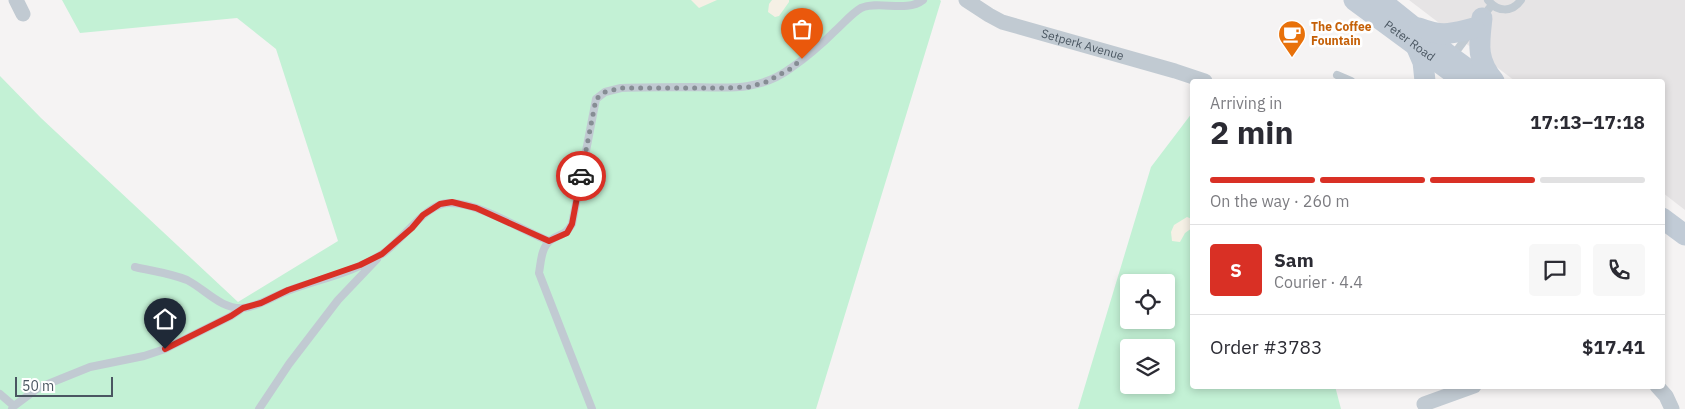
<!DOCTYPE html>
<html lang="en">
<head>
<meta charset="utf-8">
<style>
	body { margin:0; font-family:"IBM Plex Sans",sans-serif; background:#f7f7f7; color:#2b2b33; height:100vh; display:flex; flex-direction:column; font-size:19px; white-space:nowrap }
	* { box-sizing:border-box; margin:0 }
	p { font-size:16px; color:#7c7c81 }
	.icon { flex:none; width:28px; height:28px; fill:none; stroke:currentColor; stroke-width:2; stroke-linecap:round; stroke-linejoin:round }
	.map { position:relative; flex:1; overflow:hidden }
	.drawer { position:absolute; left:1190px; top:79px; width:475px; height:310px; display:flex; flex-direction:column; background:#fff; border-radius:5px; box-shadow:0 2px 8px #0003 }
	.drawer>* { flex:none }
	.tools { position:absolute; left:1120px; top:274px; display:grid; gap:10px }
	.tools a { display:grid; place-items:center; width:55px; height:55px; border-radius:5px; background:#fff; box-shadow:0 2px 8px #0003; font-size:25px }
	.scale { position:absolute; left:15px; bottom:12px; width:98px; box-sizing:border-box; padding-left:5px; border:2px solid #4a5661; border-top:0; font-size:14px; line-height:18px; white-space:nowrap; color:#4a5661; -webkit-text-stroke:4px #fff; paint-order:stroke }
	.pin { position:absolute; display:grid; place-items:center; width:42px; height:42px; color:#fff; margin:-51px -21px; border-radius:50% 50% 50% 0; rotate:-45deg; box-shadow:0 0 5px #0007 }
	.pin .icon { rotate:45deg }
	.courier { position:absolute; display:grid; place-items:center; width:50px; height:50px; margin:-25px; border:4px solid #d93025; border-radius:50%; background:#fff; color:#222; box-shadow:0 1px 6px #0007 }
	.summary em { font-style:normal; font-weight:700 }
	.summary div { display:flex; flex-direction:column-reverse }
	.summary { display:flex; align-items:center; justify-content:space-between; height:85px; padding:0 20px }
	h1 { font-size:32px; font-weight:700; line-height:38px }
	.bar { display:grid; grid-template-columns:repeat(4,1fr); gap:8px 5px; align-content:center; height:60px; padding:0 20px }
	.bar i { height:6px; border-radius:4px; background:#e1e1e2 }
	.bar .current { background:#d93025 }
	.bar p { grid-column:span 4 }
	.line { display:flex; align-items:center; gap:12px; padding:0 20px; border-top:1px solid #e1e1e2 }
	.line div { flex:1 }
	.round { display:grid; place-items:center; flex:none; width:52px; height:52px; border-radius:5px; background:#f7f7f7 }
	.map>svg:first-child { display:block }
	.education { fill:#e6e4e5 }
	.green { fill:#c3f1d5; fill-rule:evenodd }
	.sand { fill:#f5f0e5 }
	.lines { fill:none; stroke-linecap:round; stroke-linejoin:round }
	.lane { stroke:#c1cad2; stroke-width:8 }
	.street { stroke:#c1cad2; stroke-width:15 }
	.secondary { stroke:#c1cbd6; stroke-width:21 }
	.done { stroke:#868d94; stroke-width:5; stroke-dasharray:0 9 }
	.route { stroke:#d93025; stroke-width:6 }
	.labels { text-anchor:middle; stroke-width:5; stroke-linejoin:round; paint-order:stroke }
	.food-label { font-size:12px; font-weight:bold; fill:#c56008; stroke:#fff; text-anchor:start }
	.street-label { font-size:12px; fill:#4a5661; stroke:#fff }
</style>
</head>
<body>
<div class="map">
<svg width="1685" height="409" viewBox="0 0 1685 409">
	<rect width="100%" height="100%" fill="#f5f3f3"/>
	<!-- education -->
	<path class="education" d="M1409,0H1685V210L1663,193L1662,81H1515Z"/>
	<!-- green -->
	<path class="green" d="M62,0H940L941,1L816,409H0V76L41,118L238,302L338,241L276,49L237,18L80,33Z
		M1192,113V386H1335L1341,409H1078L1151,167ZM1129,282H1166V320H1129ZM1129,348H1166V385H1129Z"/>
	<!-- sand -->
	<path class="sand" d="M691,0H717L699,8Z
		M772,0H789V2L779,16L775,17L768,12L769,4Z
		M1187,217L1192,219V228L1185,233L1180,242L1172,241L1171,232L1174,225Z"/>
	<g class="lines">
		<!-- lane -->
		<path class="lane" d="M1488,0C1497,12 1512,13 1521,0
			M1482,17L1492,5
			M1452,57L1469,34
			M1337,75L1351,81
			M135,267C152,271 170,273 187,280C205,289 221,310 244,308C260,306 275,295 290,290C320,279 355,272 382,254C387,251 392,246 396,242C411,229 430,202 450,203C480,203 521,230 549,241
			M0,394L14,406
			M12,409L14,406L38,388L90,367L144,356L165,349L231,316L243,308
			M259,409L289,364L338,300L377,259
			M592,409L539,273C541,262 541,247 551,240C561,233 565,236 572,224L596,99L605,92L621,88C645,87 669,87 693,87C730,88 760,91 791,68C807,57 822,44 835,31C843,24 851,14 861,8C879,0 906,13 923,0"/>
		<!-- street -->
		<g class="street">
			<path d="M16,0L23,14"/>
			<path id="s1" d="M966,0L989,15L1002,22L1175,71L1205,81"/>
			<path d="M1657,386L1666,396L1672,409"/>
			<path d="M1424,404L1474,386"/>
		</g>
		<!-- secondary -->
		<g class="secondary">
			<path id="s2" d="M1354,0L1464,81"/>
			<path d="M1380,0L1451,57L1484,81"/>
			<path d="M1482,18C1479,44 1476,60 1494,81"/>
			<path d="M1419,28C1443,37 1449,34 1474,28"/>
			<path d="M1417,48L1423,62L1425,81"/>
			<path d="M1662,218L1685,235"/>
		</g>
	</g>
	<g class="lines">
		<!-- done -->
		<path class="done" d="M581,176L596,99L605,92L621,88H722L749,87L766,82L790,69L802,59"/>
		<!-- route -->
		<path class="route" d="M165,349L231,316L243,308L261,303L288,290L360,265L382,254L412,228L423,215L440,204L452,202L476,208L549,241L567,233L572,224L581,176"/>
	</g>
	<!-- icons -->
	<defs>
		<g id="cafe-pin" transform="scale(1.4375)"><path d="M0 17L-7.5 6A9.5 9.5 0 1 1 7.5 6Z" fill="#e8710a" stroke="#fff"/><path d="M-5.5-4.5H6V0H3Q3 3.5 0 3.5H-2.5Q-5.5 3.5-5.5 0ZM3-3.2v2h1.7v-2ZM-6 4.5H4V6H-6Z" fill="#fff"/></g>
	</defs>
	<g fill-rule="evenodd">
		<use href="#cafe-pin" x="1292" y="34"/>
	</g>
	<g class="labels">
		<!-- food labels -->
		<g class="food-label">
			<text x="1311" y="31">The Coffee<tspan x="1311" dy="14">Fountain</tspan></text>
		</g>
		<!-- street labels -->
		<g class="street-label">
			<text dy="4" stroke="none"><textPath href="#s2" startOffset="69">Peter Road</textPath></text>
			<text dy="4" stroke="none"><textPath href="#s1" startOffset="126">Setperk Avenue</textPath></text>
		</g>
	</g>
</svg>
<div class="tools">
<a><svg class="icon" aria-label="locate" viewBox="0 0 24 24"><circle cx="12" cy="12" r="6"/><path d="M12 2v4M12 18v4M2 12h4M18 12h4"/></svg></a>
<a><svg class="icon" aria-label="layers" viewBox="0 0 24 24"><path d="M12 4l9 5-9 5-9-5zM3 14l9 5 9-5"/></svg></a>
</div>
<div class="scale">50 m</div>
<div class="pin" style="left:802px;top:59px;background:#ea580c"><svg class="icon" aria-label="bag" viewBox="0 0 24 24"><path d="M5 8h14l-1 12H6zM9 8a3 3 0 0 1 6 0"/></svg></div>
<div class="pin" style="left:165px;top:349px;background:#1f2937"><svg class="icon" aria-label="home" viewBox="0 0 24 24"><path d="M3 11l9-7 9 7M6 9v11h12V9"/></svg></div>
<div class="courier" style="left:581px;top:176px"><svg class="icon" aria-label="car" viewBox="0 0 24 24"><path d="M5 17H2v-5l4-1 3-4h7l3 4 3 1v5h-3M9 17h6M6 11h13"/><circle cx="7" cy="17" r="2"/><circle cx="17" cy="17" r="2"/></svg></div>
<section class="drawer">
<div class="summary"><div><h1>2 min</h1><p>Arriving in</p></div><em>17:13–17:18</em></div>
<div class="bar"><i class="current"></i><i class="current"></i><i class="current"></i><i></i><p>On the way · 260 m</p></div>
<div class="line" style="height:90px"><b class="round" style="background:#d93025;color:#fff">S</b><div><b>Sam</b><p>Courier · 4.4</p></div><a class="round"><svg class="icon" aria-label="chat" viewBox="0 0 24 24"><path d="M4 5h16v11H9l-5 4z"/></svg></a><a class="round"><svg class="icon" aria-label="phone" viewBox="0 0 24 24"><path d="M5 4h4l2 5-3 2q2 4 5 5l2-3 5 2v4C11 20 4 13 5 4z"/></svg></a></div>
<div class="line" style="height:65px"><div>Order #3783</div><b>$17.41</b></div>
</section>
</div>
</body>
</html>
